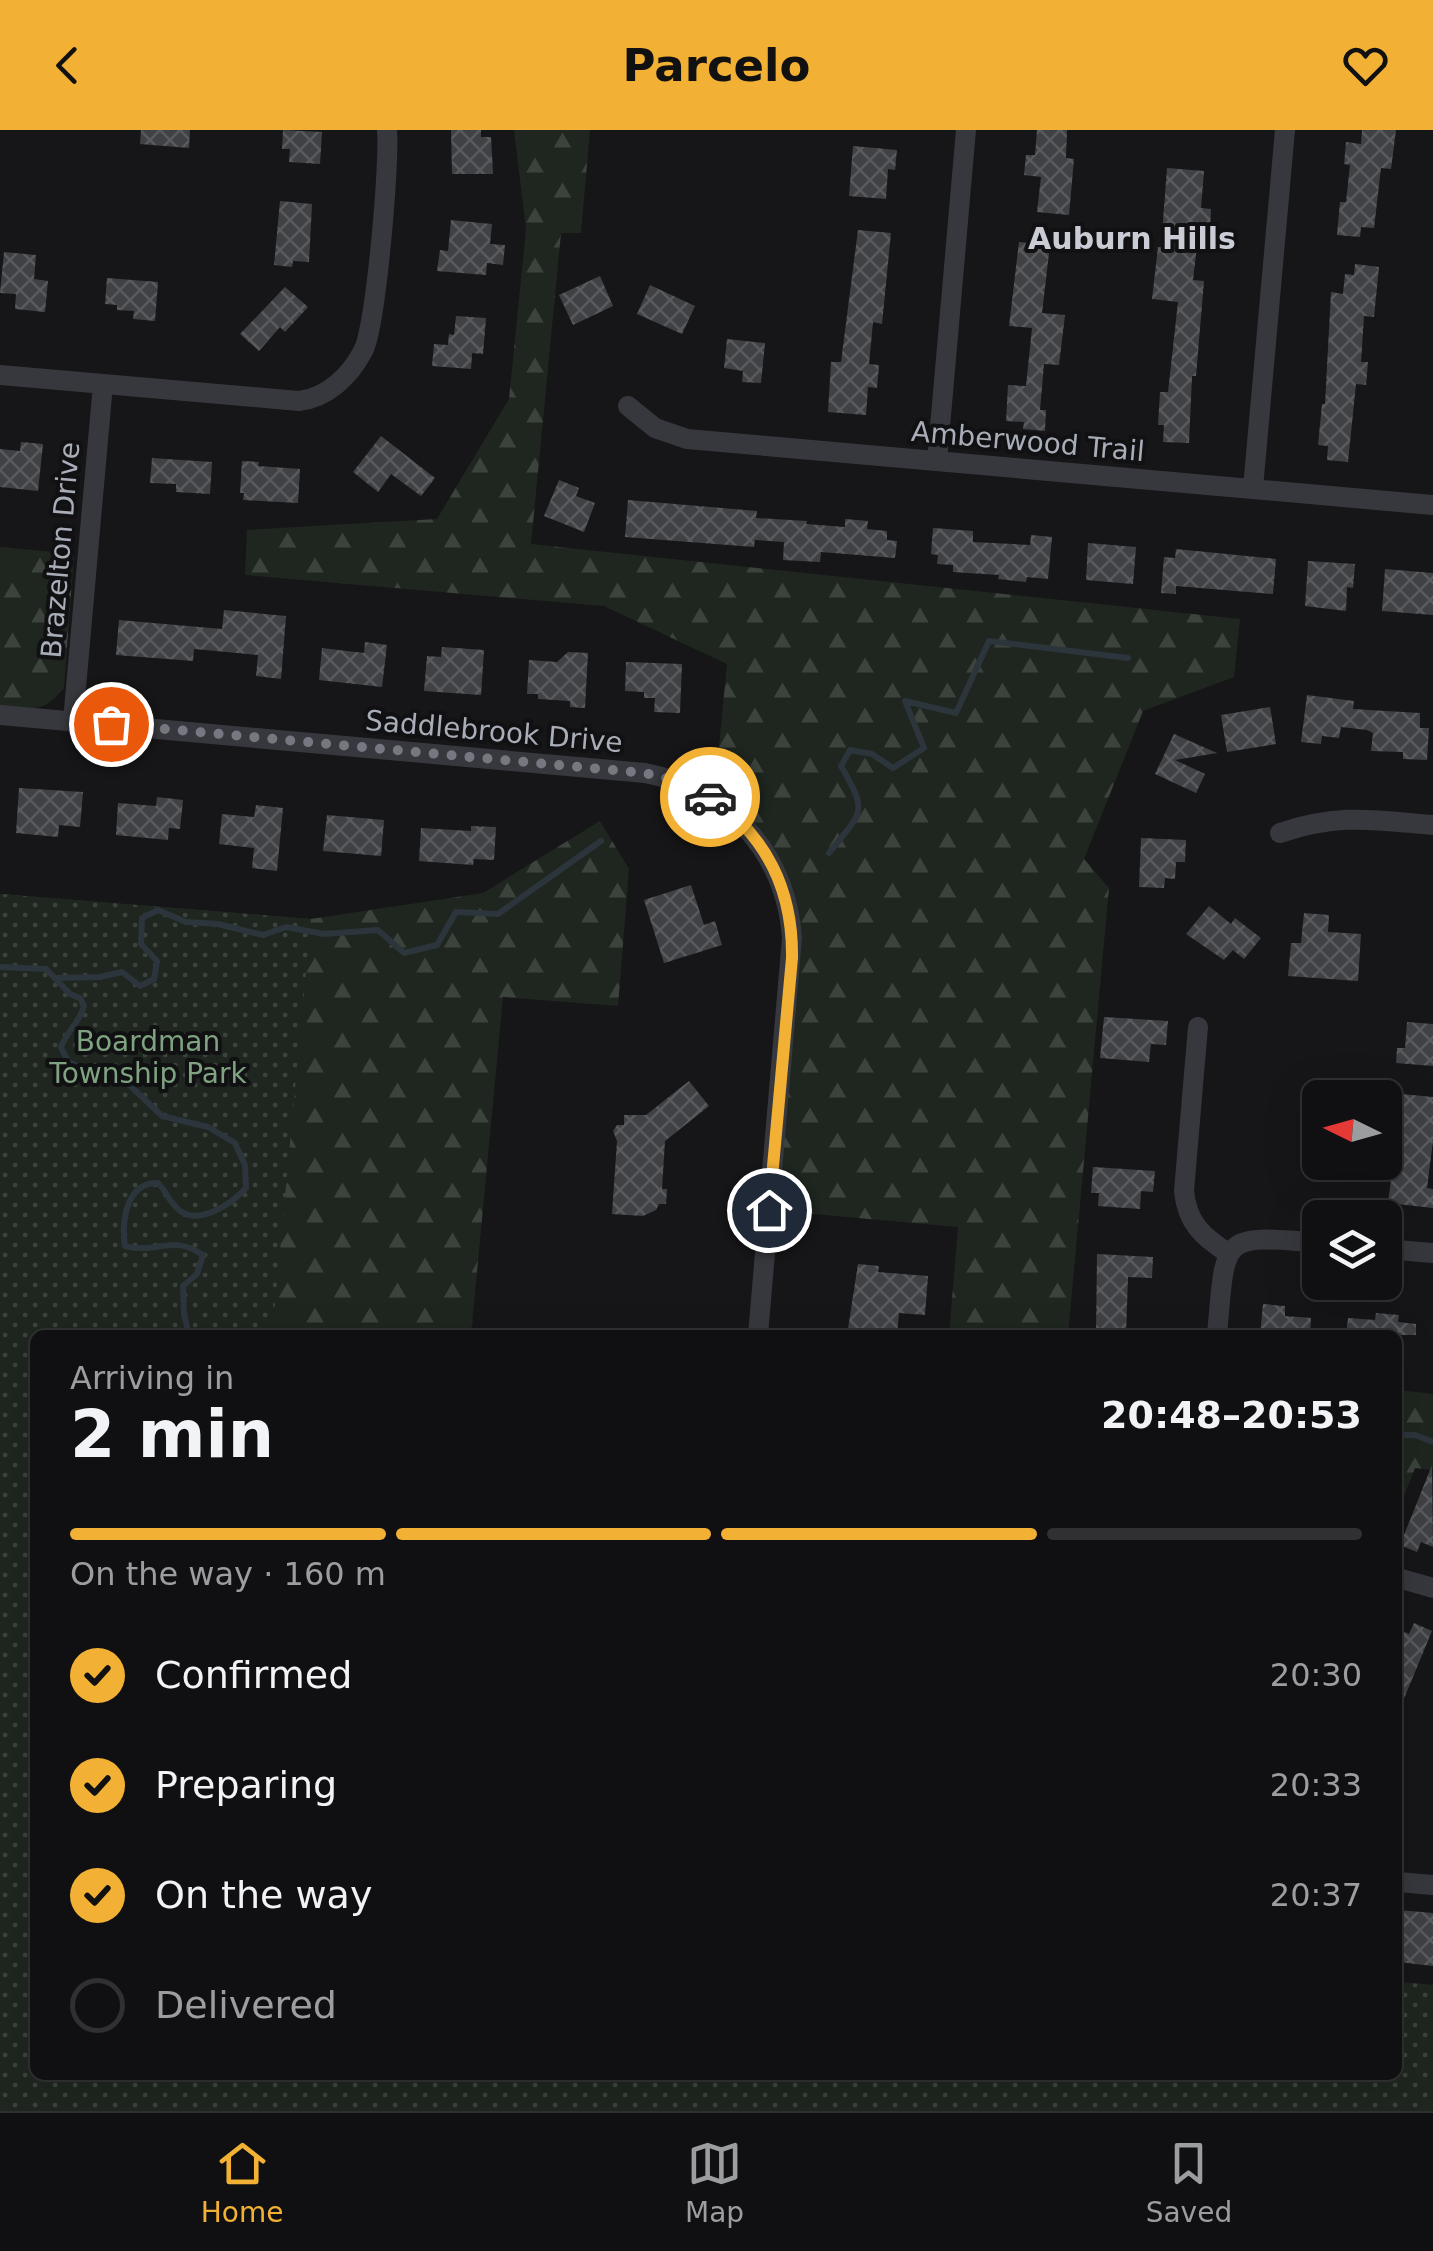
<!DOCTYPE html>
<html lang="en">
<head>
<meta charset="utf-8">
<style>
	body { margin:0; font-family:"DejaVu Sans",sans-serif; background:#19191b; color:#f1f3f6; height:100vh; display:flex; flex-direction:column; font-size:38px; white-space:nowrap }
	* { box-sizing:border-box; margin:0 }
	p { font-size:32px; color:#9c9d9f }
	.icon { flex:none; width:55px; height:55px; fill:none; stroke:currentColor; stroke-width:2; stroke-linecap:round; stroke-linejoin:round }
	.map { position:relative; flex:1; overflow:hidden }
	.side { position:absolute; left:30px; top:1200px; width:1372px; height:750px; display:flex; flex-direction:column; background:#101012; border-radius:15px; box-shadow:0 10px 40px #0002,0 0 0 2px #303032 }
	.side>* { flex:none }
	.needle { width:65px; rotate:275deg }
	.controls { position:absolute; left:1302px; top:950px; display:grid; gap:20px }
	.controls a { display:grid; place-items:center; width:100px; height:100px; border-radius:15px; background:#101012; box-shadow:0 10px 40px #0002,0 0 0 2px #303032; font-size:50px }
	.pin { position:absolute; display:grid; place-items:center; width:85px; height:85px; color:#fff; margin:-42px; border:5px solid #fff; border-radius:50%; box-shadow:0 2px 10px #0007 }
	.courier { position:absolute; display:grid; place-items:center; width:100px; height:100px; margin:-50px; border:8px solid #f2b134; border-radius:50%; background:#fff; color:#222; box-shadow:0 2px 12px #0007 }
	.summary em { font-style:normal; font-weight:800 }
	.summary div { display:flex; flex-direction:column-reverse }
	.summary { display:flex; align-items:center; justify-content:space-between; height:170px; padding:0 40px }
	h1 { font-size:65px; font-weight:800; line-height:75px }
	.bar { display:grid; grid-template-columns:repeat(4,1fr); gap:15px 10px; align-content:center; height:120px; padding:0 40px }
	.bar i { height:12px; border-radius:8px; background:#303032 }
	.bar .on { background:#f2b134 }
	.bar p { grid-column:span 4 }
	ol { padding:0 40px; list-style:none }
	li { display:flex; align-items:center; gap:30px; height:110px }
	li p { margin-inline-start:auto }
	li .icon { padding:10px; border-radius:50%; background:#f2b134; color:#111; stroke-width:4 }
	li:last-child { color:#9c9d9f }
	li i { width:55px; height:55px; border:5px solid #303032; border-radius:50% }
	header { display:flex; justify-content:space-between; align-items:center; height:130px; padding:0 40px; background:#f2b134; color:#111; font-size:45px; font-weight:800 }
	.tab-bar { display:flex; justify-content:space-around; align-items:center; height:140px; border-top:2px solid #303032; background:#101012; font-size:28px; color:#9c9d9f }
	.tab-bar a { display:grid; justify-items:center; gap:5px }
	.tab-bar .on { color:#f2b134 }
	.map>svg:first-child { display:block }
	.forest { fill:url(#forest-firs) }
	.park { fill:url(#park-dots) }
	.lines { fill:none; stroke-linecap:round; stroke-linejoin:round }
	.stream { stroke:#2c353c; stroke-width:6 }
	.building { fill:url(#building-cross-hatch) }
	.street { stroke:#37383d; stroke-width:20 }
	.done { stroke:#757880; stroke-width:10; stroke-dasharray:0 18 }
	.route { stroke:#f2b134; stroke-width:12 }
	.labels { text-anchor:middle; stroke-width:8; stroke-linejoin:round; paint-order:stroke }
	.street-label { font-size:28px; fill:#a8adb8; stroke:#111113 }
	.park-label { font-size:28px; fill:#7fa381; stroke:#111113 }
	.neighbourhood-label { font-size:30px; font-weight:bold; fill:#c9ccd4; stroke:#111113 }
</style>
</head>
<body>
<header><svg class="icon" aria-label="back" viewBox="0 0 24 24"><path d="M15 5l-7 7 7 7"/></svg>Parcelo<svg class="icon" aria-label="heart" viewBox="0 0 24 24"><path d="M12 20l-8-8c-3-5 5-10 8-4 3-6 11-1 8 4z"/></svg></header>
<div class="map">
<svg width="1433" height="1981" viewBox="0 0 1433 1981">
	<defs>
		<pattern id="forest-firs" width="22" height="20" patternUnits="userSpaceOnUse" patternTransform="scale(2.5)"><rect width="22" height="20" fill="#1e261f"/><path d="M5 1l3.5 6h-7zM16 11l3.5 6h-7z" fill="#3c433d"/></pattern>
		<pattern id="park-dots" width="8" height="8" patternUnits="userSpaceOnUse" patternTransform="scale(2.5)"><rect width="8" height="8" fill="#1e261f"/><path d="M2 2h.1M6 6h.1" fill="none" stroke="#3c433d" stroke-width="1.8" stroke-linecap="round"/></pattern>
		<pattern id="building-cross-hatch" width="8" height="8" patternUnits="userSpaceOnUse" patternTransform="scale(2.5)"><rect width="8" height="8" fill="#404145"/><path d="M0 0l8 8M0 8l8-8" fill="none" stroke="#595a5e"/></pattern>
	</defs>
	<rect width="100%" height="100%" fill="#161618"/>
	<!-- forest -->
	<path class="forest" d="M514,0H590L581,103H561L531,414L1240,489L1234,547L1143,581L1084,729L1109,758L1068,1205H949L958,1097L769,1080L786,767L714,669L727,534L604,476L245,445L247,400L437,389L509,269L526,99Z
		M0,417L74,424L64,558C43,584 31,579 0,576Z
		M600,691L629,739L618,876L503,867L471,1205H35V1945H1398V1852L1433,1855V1981H0V764L311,789L483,763Z
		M1398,1260L1433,1264V1340L1415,1338L1398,1381Z"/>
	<!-- park -->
	<path class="park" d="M0,764L311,789L272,1205H35V1945H1398V1852L1433,1855V1981H0Z"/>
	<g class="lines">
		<!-- stream -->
		<path class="stream" d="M829,723C862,681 869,684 841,636L850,620L872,624L893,638L924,618L905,571L956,583L989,511L1128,528
			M0,837L46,839L70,864L80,868L84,876C80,892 67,901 61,917L68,932L96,944L123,949L162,986L208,997L235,1013L245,1035L246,1058C232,1074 198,1096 179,1080C170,1073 166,1061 158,1053C127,1052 121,1090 125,1116C158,1125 170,1103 203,1125L197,1144L183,1156L184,1184L189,1205
			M57,848L100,847L122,842L140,856L154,849L157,831L141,814L142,788L158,780L186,792L218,794L263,805L286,797L324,804L378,800L404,823L437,815L456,782L498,784L601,711
			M1398,1305H1415L1433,1312"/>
	</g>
	<!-- building -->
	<path class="building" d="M141,0H190L189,18L140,14Z
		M283,0L322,2L320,34L289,32L290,19H282Z
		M451,0H481V7H491L493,44H452Z
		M1037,0H1067L1066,28L1074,29L1069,85L1037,82L1041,47L1024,45L1026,25H1035Z
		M1362,0H1396L1391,39L1381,38L1374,98L1361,97L1360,107L1337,105L1340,72H1346L1350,35L1344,34L1346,12L1361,14Z
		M853,16L897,20L895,40L888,39L886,69L849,66Z
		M1167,38L1204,41L1201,78L1211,79L1210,100L1199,99L1193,150L1204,151L1196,246H1192L1189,313L1163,312L1164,295H1158L1160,262H1168L1178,172L1152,169L1158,117H1161Z
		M280,71L312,74L309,132L293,131L292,137L274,135Z
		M451,90L492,94L490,114L505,115L503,135L487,133L486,145L437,141L440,120L448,121Z
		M858,100L891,103L882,194L873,192L869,234L879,235L877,258L868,257L866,285L828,282L831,232H841Z
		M1019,112L1050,115L1042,183L1065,185L1059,235L1044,234L1040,280H1046L1045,301L1023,299L1024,292L1006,291L1008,255L1026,256L1032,198L1009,196Z
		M4,122L36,125L34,149L48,151L45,182L15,179L16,164L0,163Z
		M1355,134L1379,137L1374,187L1364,186L1361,232H1368L1366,255L1356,254L1348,332L1327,330L1328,316L1318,315L1322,274H1325L1331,162L1343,164L1345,144L1354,145Z
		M600,146L613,176L573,195L559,165Z
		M107,148L158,152L155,191L133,189L134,181L117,180V175L105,174Z
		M650,155L695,176L682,204L637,184Z
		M285,157L308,177L285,202L280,197L259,221L240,204Z
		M456,186L486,188L483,224L472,223L471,239L432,236L434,214L448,215L449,204L454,205Z
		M727,209L765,213L761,253L742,252L743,241L724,238Z
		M381,306L435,348L421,366L391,344L378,362L353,342Z
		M21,312L43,314L38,361L0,357V319L20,321Z
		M152,328L212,332L210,364L176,362V354L150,353Z
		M242,331L259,332L258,336L300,339L298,373L243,370L244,363H240Z
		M559,350L579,358L576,366L595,373L584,402L544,386Z
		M628,370L757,381L756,388L807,391L806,394L845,397V389L868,391L867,399L887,401V410L897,411L895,428L821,422L820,432L783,430L784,412L755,410L754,417L625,407Z
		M933,398L973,401V412L1030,415L1031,405L1052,407L1048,449L1027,447L1026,452L998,449L999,445L953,442V435L937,434L938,425L931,424Z
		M1088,413L1136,417L1133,454L1086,450Z
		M1176,419L1276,429L1273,464L1176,456V464L1161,463L1164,427L1175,428Z
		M1308,431L1355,434L1353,458L1347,457L1346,481L1305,476Z
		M1385,439L1433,443V485L1382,481Z
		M224,480L286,486L281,549L256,546L258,525L194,519L193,531L116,525L119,490L222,499Z
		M365,512L387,515L382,557L319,550L322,518L364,523Z
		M442,517L484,520L481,565L424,561L427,526L441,527Z
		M568,522L588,523L585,578L570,577V571L538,569V564H527L529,530L557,532Z
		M626,532L682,534L680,583L654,582L655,568H644V562L625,561Z
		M1307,565L1354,571L1353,579L1420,583V598H1429L1427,630L1403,629V622L1371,621L1373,603L1367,600L1341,597L1339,608L1322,606L1321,614L1301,612Z
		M1270,577L1276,614L1227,622L1221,585Z
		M1174,604L1217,623L1175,630L1205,644L1196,663L1155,644Z
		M19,658L83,662L80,697L59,695L58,707L16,703Z
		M157,667L183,670L180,699L169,698L168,710L116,705L118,673L156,676Z
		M256,675L283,678L277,741L252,738L254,718L219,714L222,684L254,687Z
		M327,685L384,690L381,726L323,721Z
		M471,696L496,697L494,730L474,729L473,735L419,731L421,698L471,701Z
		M1141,708L1186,710L1185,732H1176L1175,749L1165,748L1164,758L1139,757Z
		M691,755L704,795L715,791L722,815L664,833L644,770Z
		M1209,776L1231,794L1235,788L1261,808L1244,829L1233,820L1224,830L1186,804Z
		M1304,783L1329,785L1328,802L1361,804L1358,851L1288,846L1291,813H1301Z
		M1104,887L1168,891L1166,915L1151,914L1149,932L1100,928Z
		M1407,892L1433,894V936L1396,933L1397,918H1405Z
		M689,951L709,976L665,1011L662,1059H667L666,1074H659L656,1080L643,1086L612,1084L617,1011L613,1001L617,995H624V985H646Z
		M1402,964L1433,967V1011L1427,1058L1433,1059V1078L1388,1073Z
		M1093,1037L1155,1041L1153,1062L1141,1061L1140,1079L1098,1076L1099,1063H1091Z
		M1097,1124L1153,1127L1152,1148L1128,1147L1126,1205H1096Z
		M858,1134L879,1136L878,1142L928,1146L925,1185L899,1183L897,1205H847Z
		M1263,1174L1285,1176V1186L1311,1188L1310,1205H1260Z
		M1376,1183L1399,1185L1398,1192L1416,1194V1205H1346L1348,1188L1375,1190Z
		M1432,1335L1433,1417L1421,1412L1417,1422L1400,1415Z
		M1414,1493L1432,1501L1398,1583V1499L1409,1504Z
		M1398,1780L1433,1783V1836L1398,1832Z"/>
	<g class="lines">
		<!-- street -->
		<path class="street" d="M0,245L299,271C327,268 350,246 363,221C376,198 390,30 387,0
			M628,276L655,298L687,309L1433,375
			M937,331L966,0
			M1253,358L1285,0
			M0,585L645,643C728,659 786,723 792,808L758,1205
			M73,591L103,254
			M1280,703C1340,683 1372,690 1433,695
			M1198,897L1184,1061C1187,1093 1203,1107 1228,1123
			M1385,1119L1433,1123
			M1217,1205C1226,1106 1218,1104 1320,1113
			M1398,1448L1433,1458
			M1398,1752L1433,1755"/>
	</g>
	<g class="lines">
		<!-- done -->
		<path class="done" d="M111,594L645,643L681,652L710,667"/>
		<!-- route -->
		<path class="route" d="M710,667C766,705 793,760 792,828L769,1080"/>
	</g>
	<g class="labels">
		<!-- street labels -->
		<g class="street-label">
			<text transform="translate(1028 311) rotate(5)" y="10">Amberwood Trail</text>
			<text transform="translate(60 420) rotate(-85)" y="10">Brazelton Drive</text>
			<text transform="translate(494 601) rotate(5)" y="10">Saddlebrook Drive</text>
		</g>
		<!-- park labels -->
		<g class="park-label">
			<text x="148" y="921">Boardman<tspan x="148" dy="32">Township Park</tspan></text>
		</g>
		<!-- neighbourhood labels -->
		<g class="neighbourhood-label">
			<text x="1132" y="119">Auburn Hills</text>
		</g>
	</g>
</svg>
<div class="controls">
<a><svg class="needle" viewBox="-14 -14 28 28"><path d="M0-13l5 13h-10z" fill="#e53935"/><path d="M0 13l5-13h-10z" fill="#9c9d9f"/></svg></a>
<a><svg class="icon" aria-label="layers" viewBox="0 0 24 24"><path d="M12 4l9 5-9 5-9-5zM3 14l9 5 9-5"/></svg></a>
</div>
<div class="pin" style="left:111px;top:594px;background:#ea580c"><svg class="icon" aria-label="bag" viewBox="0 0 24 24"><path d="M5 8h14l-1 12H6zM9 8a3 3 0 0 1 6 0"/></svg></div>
<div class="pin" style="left:769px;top:1080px;background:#1f2937"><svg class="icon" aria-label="home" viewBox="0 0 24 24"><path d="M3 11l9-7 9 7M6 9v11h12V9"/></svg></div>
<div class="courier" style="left:710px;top:667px"><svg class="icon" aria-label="car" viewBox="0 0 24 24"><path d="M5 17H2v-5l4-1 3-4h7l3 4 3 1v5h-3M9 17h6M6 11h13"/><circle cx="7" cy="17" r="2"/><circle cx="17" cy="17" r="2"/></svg></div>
<section class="side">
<div class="summary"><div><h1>2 min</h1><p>Arriving in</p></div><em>20:48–20:53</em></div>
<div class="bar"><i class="on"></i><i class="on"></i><i class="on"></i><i></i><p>On the way · 160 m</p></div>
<ol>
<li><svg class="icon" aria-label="check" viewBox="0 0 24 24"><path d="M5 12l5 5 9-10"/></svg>Confirmed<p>20:30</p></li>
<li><svg class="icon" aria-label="check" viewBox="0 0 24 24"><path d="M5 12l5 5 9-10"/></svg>Preparing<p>20:33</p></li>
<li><svg class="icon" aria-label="check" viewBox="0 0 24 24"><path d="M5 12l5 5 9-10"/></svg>On the way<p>20:37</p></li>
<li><i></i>Delivered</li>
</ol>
</section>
</div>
<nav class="tab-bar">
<a class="on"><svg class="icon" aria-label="home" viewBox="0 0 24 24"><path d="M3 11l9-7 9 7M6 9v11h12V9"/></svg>Home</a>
<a><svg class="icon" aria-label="map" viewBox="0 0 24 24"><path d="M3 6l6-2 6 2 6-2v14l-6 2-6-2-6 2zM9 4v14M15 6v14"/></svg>Map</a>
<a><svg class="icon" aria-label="saved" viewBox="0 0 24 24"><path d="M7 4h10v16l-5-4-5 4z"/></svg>Saved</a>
</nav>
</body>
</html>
